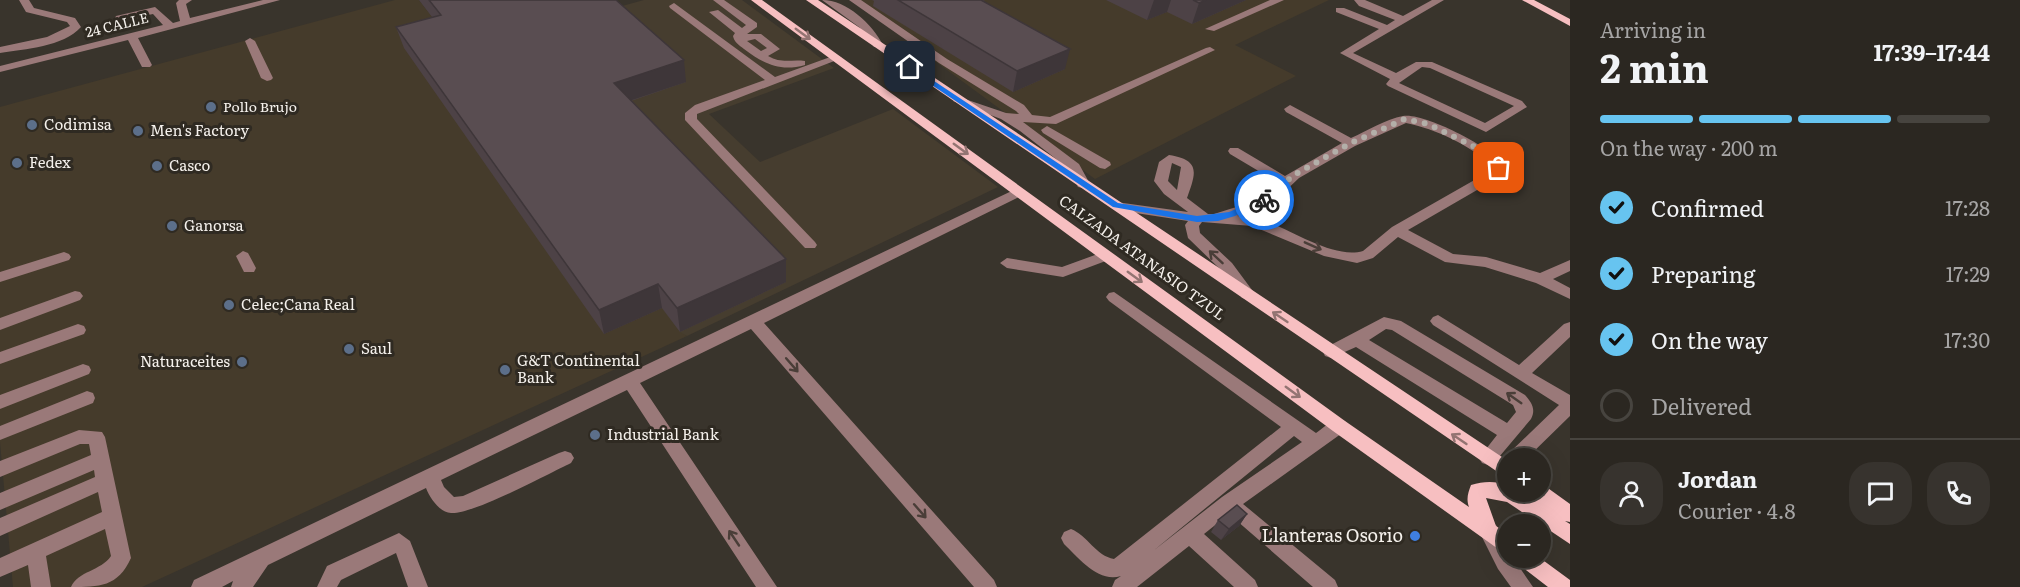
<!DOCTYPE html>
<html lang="en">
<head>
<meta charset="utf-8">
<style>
	body { margin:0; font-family:Literata,serif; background:#37332e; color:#f1f3f6; height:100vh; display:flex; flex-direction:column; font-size:22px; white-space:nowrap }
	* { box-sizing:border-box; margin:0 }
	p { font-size:20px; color:#a6a5a5 }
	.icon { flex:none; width:33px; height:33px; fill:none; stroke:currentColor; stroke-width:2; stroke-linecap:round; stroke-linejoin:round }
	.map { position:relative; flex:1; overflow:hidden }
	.drawer { display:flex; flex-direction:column; background:#2b2721; width:450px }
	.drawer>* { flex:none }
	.buttons { position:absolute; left:1497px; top:448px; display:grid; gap:12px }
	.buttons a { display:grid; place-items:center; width:54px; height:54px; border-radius:50%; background:#2b2721; box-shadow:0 6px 24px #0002,0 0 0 2px #47443f; font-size:30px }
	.pin { position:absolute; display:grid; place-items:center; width:51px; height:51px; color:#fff; margin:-26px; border-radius:12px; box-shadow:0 3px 9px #0006 }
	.courier { position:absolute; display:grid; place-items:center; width:60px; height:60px; margin:-30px; border:4px solid #1a73e8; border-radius:50%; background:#fff; color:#222; box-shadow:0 2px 8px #0007 }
	.overview em { font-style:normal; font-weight:700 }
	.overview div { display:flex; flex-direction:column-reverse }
	.overview { display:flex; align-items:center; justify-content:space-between; height:102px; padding:0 30px }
	h1 { font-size:39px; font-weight:700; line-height:45px }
	.bar { display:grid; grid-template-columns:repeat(4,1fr); gap:9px 6px; align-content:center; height:72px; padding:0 30px }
	.bar i { height:8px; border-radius:4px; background:#47443f }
	.bar .on { background:#67c4f0 }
	.bar p { grid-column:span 4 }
	.line { display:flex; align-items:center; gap:15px; padding:0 30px; border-top:2px solid #47443f }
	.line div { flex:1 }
	.round { display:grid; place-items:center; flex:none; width:63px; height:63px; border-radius:24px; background:#37332e }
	ol { padding:0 30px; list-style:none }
	li { display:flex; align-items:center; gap:18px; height:66px }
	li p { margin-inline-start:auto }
	li .icon { padding:6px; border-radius:50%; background:#67c4f0; color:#111; stroke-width:4 }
	li:last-child { color:#a6a5a5 }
	li i { width:33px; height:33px; border:3px solid #47443f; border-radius:50% }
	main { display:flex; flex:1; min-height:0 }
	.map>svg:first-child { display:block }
	.commercial { fill:#453b2b }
	.built { fill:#463d2f }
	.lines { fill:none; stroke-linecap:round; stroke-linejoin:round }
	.minor { fill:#9a7979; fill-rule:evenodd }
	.major { fill:#f7bfc1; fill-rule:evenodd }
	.wall { fill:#4d4246 }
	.shaded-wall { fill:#3e3639 }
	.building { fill:#594d51; stroke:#3e3639; stroke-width:1.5 }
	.oneway { stroke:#937472 }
	.oneway2 { stroke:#4a3e38 }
	.route { fill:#1a73e8 }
	.done { stroke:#b3afa9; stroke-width:6; stroke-dasharray:0 10.8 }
	.service-dot { fill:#5c6f8a; stroke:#2f2a22; stroke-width:2 }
	.shop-dot { fill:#3f7fe0; stroke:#2f2a22; stroke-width:2 }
	.labels { text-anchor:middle; stroke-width:6; stroke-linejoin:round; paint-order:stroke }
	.far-street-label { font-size:14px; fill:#f5f1ec; stroke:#2f2a22 }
	.far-poi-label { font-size:14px; fill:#f5f1ec; stroke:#2f2a22; text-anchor:start }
	.poi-label { font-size:15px; fill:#f5f1ec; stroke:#2f2a22; text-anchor:start }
	.street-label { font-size:15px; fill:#f5f1ec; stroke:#2f2a22 }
	.near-poi-label { font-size:18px; fill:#f5f1ec; stroke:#2f2a22; text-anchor:end }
</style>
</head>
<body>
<main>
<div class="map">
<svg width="1570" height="587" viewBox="0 0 1570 587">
	<rect width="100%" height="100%" fill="#39342c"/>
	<!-- commercial -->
	<path class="commercial" d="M395,0H419L680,331L687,336L142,587H13L0,442V107Z
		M852,0H1329L1235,45L1296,76L1095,179Z"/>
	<!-- built -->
	<path class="built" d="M419,0H592L604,11L644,0H742L834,68L709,114L760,162L893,109L998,187L687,336L680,332Z"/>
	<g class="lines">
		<!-- minor -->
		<path class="minor" d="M19,0H29L34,8L75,18L81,27C63,47 25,49 0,53V47L47,37L70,26L67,22L26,12Z
			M179,0H192L186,4L190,18L263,0H280L138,38L152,65L150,67H142L128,40L0,72V66L163,25L153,14L120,21L115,18L116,16L155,7L173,23L180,21L176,3Z
			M713,0H724L757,23V27L747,34H761L780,49L768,56C782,64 791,59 805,61V65C780,72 764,64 744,49C739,45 734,42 733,36L735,33L709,12L718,10L742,28L746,25ZM755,39L767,48L761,51L747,41Z
			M822,0C847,0 872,24 883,45L882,47H874L859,27Z
			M849,0H861L947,59L1024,105L1032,115L1050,117L1206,48L1210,47L1215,50L1056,124L1023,122L1079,164L1090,184L1083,188L1078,187L1069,169L1020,131L1001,119L953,101L959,97L1006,113L1019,114L1016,111L939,63Z
			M1270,0H1284L1214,31L1205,29Z
			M1354,0H1365L1403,16L1432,0H1444L1353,53L1396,73L1416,62H1432L1522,101L1527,107L1486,132L1388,86L1386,84L1390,79L1340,53L1379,29L1336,12V8H1344L1387,25L1395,20L1359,6ZM1422,67L1430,68L1514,106L1485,123L1399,83Z
			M674,3L775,77L833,56L837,55L842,58L697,114V119L815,242L817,245L815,248H805L685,120V113L695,105L765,80L670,8L669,6Z
			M250,38L255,41L273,78L271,80L267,81L261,78L245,41Z
			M1290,105L1351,138C1367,131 1386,119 1403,116C1424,112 1492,148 1505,165L1503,175L1408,230L1453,254L1486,257L1540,273L1570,260V271L1553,279L1570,288V299L1536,283L1485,267L1445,262L1398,237L1373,258L1357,263L1324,256L1252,226L1202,222L1199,226L1200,233L1232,263L1255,294L1247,299L1242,298L1222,271L1188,238L1185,225L1188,221L1116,210L1109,206L1116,202L1188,212L1164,194L1154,181L1159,162L1169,155C1201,160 1196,173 1187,198L1208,214H1214L1249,203L1268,192L1277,182L1230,154L1228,151L1230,148H1238L1285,176L1342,143L1286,112L1284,109ZM1406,123C1436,129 1470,145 1492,166V170L1392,227L1363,251C1332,260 1287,226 1256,218C1250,217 1244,217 1237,216L1259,209L1278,198L1299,178L1355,146ZM1172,163L1181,167L1177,190L1168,181Z
			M1047,126L1110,162L1111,165L1105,169L1100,168L1043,133L1041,130Z
			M1018,188L1025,192L1023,195L764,323L994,580L997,587H974L751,329L640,383L777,587H756L627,390L441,480L444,487L454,497L463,496L559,453L565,451L571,453L574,458L571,463C548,474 472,515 451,513C439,512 430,498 426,488L268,565L253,587H231L233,581L222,587H191L194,580Z
			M243,251L248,253L256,268L254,272H244L236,256Z
			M1106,251L1111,253L1113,256L1111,259L1063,277L1007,268L1000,263L1007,258L1062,267Z
			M64,252L69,254L71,257L69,260L0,282V272Z
			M75,291L80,292L83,296L80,300L0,330V318Z
			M1114,292L1316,433C1325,427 1334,417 1345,421L1348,426L1345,431L1243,504L1335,580L1338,587H1313L1229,514L1204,534L1255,580L1258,587H1234L1189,546L1137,587H1112L1115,580L1121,576C1098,583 1079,558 1064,544L1061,538L1064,532L1071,529C1087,535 1096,556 1114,559L1281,427L1109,301L1106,297L1109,293ZM1294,436L1302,442L1222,497L1153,551Z
			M1438,315L1519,365L1564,324L1570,322V337L1532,373L1570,395V416L1526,459H1508V464L1505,459L1508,454L1559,405L1433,325L1430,321L1433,317Z
			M1384,317L1401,321L1525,395C1532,403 1536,409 1531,419L1494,463L1488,465L1482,463L1479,458L1497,435L1356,347L1331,358L1325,356L1323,352L1325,348ZM1386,329L1392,330L1513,405L1516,412L1507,423L1369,340Z
			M78,324L84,326L86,330L84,334L0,364V352Z
			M83,364L89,366L91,370L89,374L0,409V395Z
			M87,391L93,393L95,398L93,403L0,440V426Z
			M79,430L102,432L105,437L131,558C118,587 99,587 71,587C78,571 101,571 111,556L105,529L46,556L51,587H31L28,565L0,577V558L102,512L98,492L0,536V518L95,477L94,470L0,510V493L91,455L89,444H80L0,477V461Z
			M1489,522L1496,525L1508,548V558H1513L1533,587H1511L1498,569L1479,531L1482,525Z
			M399,533L410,541L428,587H408L396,553L341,580L337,587H317L327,566Z"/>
		<!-- major -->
		<path class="major" d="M751,0H762L1345,421L1469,507C1466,499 1468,493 1471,485C1484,481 1495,481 1508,485V492H1523L1531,496L1529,492H1540V485L1545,486L1570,504V522L1565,521L1570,524V544L1507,502L1486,498L1496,526L1508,534V554L1501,551L1333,431Z
			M806,0H818L1508,461V479Z
			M1522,0H1534L1570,19V26Z
			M1515,558H1540L1570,580V587H1548L1518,564Z"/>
	</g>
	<!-- wall -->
	<path class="wall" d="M419,0H616L686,82L631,101L786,259V282L680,332L662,308L604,334L404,48L396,27L432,17Z
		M872,0H985L983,1L1065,69L1013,92L873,6L874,1Z
		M1106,0H1246L1192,24L1167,12L1147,20Z
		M1247,514L1239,526L1221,540L1211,532L1218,520Z"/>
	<!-- shaded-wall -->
	<path class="shaded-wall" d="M1154,0H1171L1167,12L1147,20Z
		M1206,0H1246L1192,24L1199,3Z
		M1070,49L1065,69L1013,92L1017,71Z
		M684,60L686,82L617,105L614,83Z
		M786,259V282L680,332L677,308Z
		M658,284L662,308L604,334L599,310Z
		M1247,514L1239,526L1221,540L1229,529Z"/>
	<!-- building -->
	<path class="building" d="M429,0H616L684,60L614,83L786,259L677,308L658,284L599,310L396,27L441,15Z
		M898,0H981L1070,49L1017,71Z
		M1193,0H1206L1199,3Z
		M1237,505L1247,514L1229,529L1218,520Z"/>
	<!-- one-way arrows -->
	<defs><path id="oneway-shaft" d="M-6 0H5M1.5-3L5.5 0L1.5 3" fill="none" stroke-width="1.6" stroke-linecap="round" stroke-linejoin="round" transform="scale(1.5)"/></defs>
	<g class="oneway">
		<use href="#oneway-shaft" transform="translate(803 34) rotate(36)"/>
		<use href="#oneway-shaft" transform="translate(961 149) rotate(36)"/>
		<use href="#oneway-shaft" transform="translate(1135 277) rotate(36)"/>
		<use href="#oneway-shaft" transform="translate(1280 317) rotate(-146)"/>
		<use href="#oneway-shaft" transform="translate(1293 392) rotate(36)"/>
		<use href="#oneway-shaft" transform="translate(1459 439) rotate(-146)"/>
	</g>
	<g class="oneway2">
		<use href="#oneway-shaft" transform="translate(1313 246) rotate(24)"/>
		<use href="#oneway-shaft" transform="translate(1216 257) rotate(-137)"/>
		<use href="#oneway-shaft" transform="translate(792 365) rotate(49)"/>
		<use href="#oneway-shaft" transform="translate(1514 398) rotate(-145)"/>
		<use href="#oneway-shaft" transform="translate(920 511) rotate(49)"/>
		<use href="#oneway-shaft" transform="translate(734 538) rotate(-124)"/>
	</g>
	<!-- route -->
	<path class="route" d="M910,65L1118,203L1197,216L1229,212L1264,197L1269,200L1235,216L1218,221L1197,222L1113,207L908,69Z"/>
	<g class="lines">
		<!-- done -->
		<path class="done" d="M1264,200L1294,175L1351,143L1405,119L1428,124L1485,152L1496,160L1499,168"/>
	</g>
	<!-- markers -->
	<g class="service-dot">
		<circle cx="211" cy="107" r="6"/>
		<circle cx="32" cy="125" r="6"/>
		<circle cx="138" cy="131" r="6"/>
		<circle cx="17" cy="163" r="6"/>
		<circle cx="157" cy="166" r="6"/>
		<circle cx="172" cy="226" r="6"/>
		<circle cx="229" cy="305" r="6"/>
		<circle cx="349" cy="349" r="6"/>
		<circle cx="242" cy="362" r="6"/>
		<circle cx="505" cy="370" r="6"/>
		<circle cx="595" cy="435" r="6"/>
	</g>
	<circle class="shop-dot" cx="1415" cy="536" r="6"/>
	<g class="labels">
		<!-- far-street labels -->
		<g class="far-street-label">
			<text transform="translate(117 25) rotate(-14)" y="5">24 CALLE</text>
		</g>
		<!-- far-poi labels -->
		<g class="far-poi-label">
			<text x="223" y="112">Pollo Brujo</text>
		</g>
		<!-- poi labels -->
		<g class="poi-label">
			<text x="44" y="130">Codimisa</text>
			<text x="150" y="136">Men's Factory</text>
			<text x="29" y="168">Fedex</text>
			<text x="169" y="171">Casco</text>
			<text x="184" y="231">Ganorsa</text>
			<text x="241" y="310">Celec;Cana Real</text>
			<text x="361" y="354">Saul</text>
			<text x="517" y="366">G&amp;T Continental<tspan x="517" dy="17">Bank</tspan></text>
			<text x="230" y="367" text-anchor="end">Naturaceites</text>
			<text x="607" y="440">Industrial Bank</text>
		</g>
		<!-- street labels -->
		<g class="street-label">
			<text transform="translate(1142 258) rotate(36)" y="5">CALZADA ATANASIO TZUL</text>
		</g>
		<!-- near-poi labels -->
		<g class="near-poi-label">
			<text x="1403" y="542">Llanteras Osorio</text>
		</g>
	</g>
</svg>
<div class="buttons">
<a>+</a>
<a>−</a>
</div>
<div class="pin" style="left:1499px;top:168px;background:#ea580c"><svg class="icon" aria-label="bag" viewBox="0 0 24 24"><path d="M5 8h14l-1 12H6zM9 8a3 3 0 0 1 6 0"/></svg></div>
<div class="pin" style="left:910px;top:67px;background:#1f2937"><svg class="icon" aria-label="home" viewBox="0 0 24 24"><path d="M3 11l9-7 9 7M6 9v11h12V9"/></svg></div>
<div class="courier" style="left:1264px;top:200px"><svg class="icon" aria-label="bike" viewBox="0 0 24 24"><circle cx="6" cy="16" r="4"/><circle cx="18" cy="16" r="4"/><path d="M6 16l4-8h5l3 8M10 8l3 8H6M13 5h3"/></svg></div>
</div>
<section class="drawer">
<div class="overview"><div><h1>2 min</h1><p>Arriving in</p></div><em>17:39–17:44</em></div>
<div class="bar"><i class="on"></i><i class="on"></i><i class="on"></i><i></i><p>On the way · 200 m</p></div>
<ol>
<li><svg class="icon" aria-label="check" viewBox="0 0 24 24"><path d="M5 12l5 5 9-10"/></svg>Confirmed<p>17:28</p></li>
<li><svg class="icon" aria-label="check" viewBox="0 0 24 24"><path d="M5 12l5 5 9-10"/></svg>Preparing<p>17:29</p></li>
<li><svg class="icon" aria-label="check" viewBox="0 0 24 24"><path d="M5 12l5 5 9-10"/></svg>On the way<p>17:30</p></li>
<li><i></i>Delivered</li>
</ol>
<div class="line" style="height:108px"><a class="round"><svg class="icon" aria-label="person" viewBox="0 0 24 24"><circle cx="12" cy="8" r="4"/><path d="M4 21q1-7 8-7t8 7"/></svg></a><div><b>Jordan</b><p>Courier · 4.8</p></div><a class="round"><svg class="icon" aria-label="chat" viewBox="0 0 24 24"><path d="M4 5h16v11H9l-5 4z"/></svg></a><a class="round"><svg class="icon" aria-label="phone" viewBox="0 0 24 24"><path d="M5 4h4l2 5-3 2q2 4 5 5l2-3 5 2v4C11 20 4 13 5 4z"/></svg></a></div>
</section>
</main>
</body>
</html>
